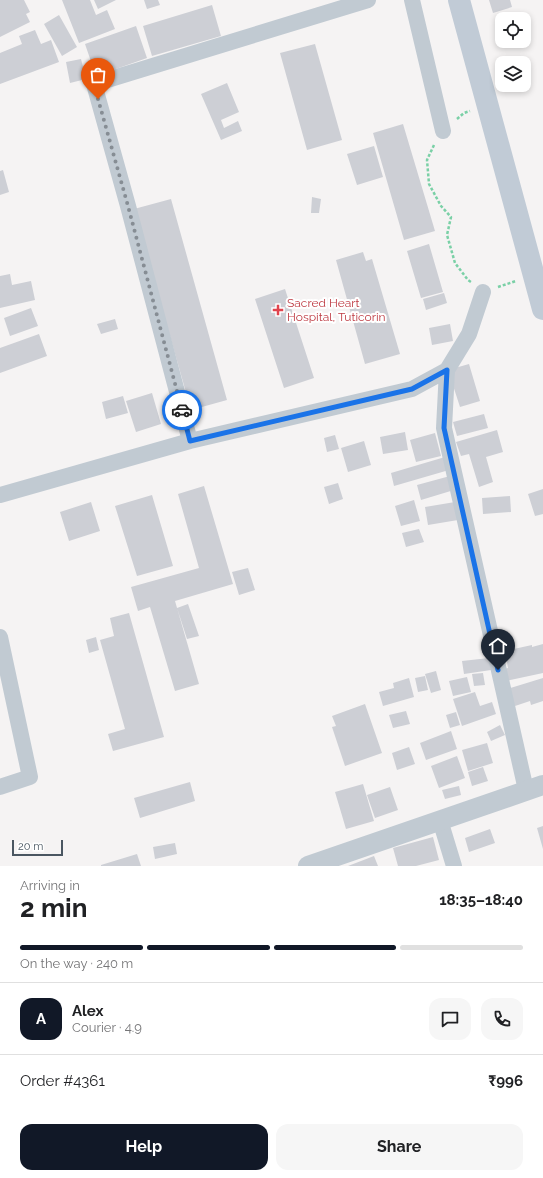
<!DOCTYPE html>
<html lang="en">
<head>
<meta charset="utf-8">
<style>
	body { margin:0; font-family:Raleway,sans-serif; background:#f6f6f6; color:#202124; height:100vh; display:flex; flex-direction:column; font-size:15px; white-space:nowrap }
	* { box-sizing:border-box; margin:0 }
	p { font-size:13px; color:#757577 }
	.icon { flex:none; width:22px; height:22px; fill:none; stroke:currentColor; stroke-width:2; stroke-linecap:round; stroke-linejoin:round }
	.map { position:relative; height:866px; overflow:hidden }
	.panel { display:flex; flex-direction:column; background:#fff; flex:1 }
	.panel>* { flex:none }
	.fabs { position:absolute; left:495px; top:12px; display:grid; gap:8px }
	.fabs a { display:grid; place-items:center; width:36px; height:36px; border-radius:8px; background:#fff; box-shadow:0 2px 6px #0003; font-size:20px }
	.scale { position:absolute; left:12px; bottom:10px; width:51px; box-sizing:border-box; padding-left:4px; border:2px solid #4a5661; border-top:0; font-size:11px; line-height:14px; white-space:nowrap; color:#4a5661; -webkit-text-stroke:3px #fff; paint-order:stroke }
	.pin { position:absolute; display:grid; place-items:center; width:34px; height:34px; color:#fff; margin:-41px -17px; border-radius:50% 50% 50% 0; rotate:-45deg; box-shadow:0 0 4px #0007 }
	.pin .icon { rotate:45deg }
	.courier { position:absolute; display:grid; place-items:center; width:40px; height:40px; margin:-20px; border:3px solid #1a73e8; border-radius:50%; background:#fff; color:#222; box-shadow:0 1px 5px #0007 }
	.headline em { font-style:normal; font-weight:700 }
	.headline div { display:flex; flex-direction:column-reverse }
	.headline { display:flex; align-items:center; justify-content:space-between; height:68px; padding:0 20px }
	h1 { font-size:26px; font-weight:700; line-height:30px }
	.bar { display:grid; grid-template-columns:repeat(4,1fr); gap:6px 4px; align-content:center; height:48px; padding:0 20px }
	.bar i { height:5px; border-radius:3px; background:#e0e0e0 }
	.bar .current { background:#111827 }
	.bar p { grid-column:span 4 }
	.line { display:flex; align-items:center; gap:10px; padding:0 20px; border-top:1px solid #e0e0e0 }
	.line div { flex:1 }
	.round { display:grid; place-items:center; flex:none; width:42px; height:42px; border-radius:12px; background:#f6f6f6 }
	.cta { display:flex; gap:8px; margin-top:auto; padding:8px 20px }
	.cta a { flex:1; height:46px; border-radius:12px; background:#111827; color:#fff; font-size:16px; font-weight:700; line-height:46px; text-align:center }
	.cta a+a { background:#f6f6f6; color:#202124 }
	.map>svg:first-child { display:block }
	.building { fill:#cdcfd5 }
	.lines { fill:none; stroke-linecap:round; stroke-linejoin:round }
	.path { stroke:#7ad0a6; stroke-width:2.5; stroke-dasharray:3 2; stroke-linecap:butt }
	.minor { stroke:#c1cad2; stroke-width:16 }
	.tertiary { stroke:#c1cad2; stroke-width:20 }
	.secondary { stroke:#c1cbd6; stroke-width:22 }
	.done { stroke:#868d94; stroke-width:4; stroke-dasharray:0 7.2 }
	.route { stroke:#1a73e8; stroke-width:5 }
	.health-dot { fill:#e0444e; stroke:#fff; stroke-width:1.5 }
	.labels { text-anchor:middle; stroke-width:4; stroke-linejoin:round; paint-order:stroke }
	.health-label { font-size:12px; fill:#be3a42; stroke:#fff; text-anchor:start }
</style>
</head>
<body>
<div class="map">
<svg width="543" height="866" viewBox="0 0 543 866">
	<rect width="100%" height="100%" fill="#f5f3f3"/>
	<!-- building -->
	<path class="building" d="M0,0H24L30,12L26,14L30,22L0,37Z
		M62,0H90L96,15L107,10L115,29L79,43Z
		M94,0H116L98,9Z
		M144,0H158L160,5L147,9Z
		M489,0H510L512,7L493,13Z
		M212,5L221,36L152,56L143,26Z
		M59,15L77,47L62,56L44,24Z
		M136,26L147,58L96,76L85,44Z
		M35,30L41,44L51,40L59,62L0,84V53L22,44L19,36Z
		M315,44L342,140L307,150L280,53Z
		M81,59L86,79L70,83L66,62Z
		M227,83L239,112L221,120L224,128L238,121L242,131L221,140L201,94Z
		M403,124L435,231L404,240L373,133Z
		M374,146L383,177L357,185L347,154Z
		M3,170L9,192L0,195V171Z
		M312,197L321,199L319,213H311Z
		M171,199L227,400L191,410L134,209Z
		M429,244L443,292L421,298L407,251Z
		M363,252L366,261L372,259L400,354L365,364L336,260Z
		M10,274L12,285L31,281L35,300L0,308V276Z
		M285,289L314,378L284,388L255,299Z
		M444,293L447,303L426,310L423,299Z
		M31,308L38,326L10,336L4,318Z
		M115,319L118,329L101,334L97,324Z
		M450,324L453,341L432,345L429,328Z
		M39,334L47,356L0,373V348Z
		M469,364L480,401L460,407L448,370Z
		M152,393L161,424L136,432L126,401Z
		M123,396L128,413L106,419L102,402Z
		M484,414L488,428L457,436L453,422Z
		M497,430L503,452L486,457L493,482L479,487L469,454L461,456L456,442Z
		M405,432L408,450L383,454L380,437Z
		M435,433L441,456L416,462L410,440Z
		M335,435L339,449L327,452L324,438Z
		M364,441L371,465L348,472L341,448Z
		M445,457L449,470L394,486L391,473Z
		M450,476L454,490L421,500L417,485Z
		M338,483L343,499L329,504L324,487Z
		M204,486L233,584L175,601L199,684L175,691L150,607L138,611L131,587L199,568L178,494Z
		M543,489V514L535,516L528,494Z
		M152,495L173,566L137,576L115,506Z
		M510,496L511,512L483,514L482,498Z
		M414,500L420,521L401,526L395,506Z
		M91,502L100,531L69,541L60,512Z
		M455,502L458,520L428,525L425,507Z
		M419,529L424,542L406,547L402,533Z
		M248,568L255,590L239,595L232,572Z
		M188,604L199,636L187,639L177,608Z
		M129,613L164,737L113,751L108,734L125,729L100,640L114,636L110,618Z
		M96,637L99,650L89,653L86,640Z
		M543,644V673L506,681L504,669L508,668L505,651L532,645V647Z
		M489,658L491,670L464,674L462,661Z
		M436,671L441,690L431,693L425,674Z
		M483,673L485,685L474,686L472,674Z
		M425,676L428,690L418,692L415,678Z
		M467,677L471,692L453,696L449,681Z
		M409,678L414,697L383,706L379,692L394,688L393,683Z
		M543,678V701L531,705L530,701L509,708L504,690Z
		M475,692L480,706L492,702L496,714L462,726L453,699Z
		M365,704L382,753L345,766L332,727L336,726L332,716Z
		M406,711L410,724L393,728L389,715Z
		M456,712L460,725L450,728L446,715Z
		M500,725L505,735L491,741L487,732Z
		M451,731L457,749L426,760L420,743Z
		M487,743L493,763L468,771L462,750Z
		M409,747L415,764L397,770L392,753Z
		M457,756L465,778L439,788L431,766Z
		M483,767L488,781L472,786L468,772Z
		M190,782L195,801L140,818L134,798Z
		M363,784L374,821L346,829L335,792Z
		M459,786L461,795L445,799L442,790Z
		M390,787L398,810L375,818L367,795Z
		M543,826V849L537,828Z
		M490,829L495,843L469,852L465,838Z
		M433,837L439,860L416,866H398L393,848Z
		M175,843L177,854L155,859L153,847Z
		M137,854L141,866H101V865Z
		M374,856L378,866H348Z"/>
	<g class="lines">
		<!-- path -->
		<path class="path" d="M457,119L464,113L470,111
			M434,145L427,160L429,184L441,206L451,217L447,235L455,263L468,280L471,282
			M498,287L516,281"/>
		<!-- minor -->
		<path class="minor" d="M368,0L94,84L128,206L190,441L412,389L447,370L469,334L483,292
			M412,0L443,131
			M447,370L444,428L526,790
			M0,495L190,441
			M0,637L30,777L0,787
			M440,820L454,866"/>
		<!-- tertiary -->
		<path class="tertiary" d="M308,866L543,785"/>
		<!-- secondary -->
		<path class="secondary" d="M459,0L543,309"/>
	</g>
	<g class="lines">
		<!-- done -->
		<path class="done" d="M98,99L128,206L182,410"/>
		<!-- route -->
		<path class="route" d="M182,410L190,441L412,389L447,370L444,428L498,670"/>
	</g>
	<!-- markers -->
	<path class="health-dot" d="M276 304h4v4h4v4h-4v4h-4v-4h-4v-4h4z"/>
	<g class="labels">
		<!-- health labels -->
		<g class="health-label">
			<text x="287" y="307">Sacred Heart<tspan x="287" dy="14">Hospital, Tuticorin</tspan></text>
		</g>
	</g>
</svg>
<div class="fabs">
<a><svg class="icon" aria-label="locate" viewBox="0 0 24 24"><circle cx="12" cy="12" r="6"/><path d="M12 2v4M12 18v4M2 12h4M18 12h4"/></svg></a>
<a><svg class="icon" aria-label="layers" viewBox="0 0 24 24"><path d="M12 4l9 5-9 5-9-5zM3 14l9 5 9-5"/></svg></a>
</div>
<div class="scale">20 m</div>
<div class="pin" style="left:98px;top:99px;background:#ea580c"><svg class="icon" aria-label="bag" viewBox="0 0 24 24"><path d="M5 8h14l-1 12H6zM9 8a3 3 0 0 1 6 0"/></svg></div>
<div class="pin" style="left:498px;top:670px;background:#1f2937"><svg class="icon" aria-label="home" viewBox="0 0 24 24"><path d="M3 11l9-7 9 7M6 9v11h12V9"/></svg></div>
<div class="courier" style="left:182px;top:410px"><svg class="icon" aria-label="car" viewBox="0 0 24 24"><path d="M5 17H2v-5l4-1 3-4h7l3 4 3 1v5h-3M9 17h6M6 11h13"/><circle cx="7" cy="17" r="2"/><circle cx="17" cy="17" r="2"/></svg></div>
</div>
<section class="panel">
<div class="headline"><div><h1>2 min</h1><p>Arriving in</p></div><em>18:35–18:40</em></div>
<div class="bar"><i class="current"></i><i class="current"></i><i class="current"></i><i></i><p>On the way · 240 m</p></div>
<div class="line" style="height:72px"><b class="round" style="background:#111827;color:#fff">A</b><div><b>Alex</b><p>Courier · 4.9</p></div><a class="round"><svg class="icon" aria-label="chat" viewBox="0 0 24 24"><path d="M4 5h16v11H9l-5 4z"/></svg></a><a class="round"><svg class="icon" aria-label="phone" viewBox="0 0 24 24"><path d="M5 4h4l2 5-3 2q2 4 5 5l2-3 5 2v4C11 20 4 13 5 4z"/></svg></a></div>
<div class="line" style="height:52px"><div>Order #4361</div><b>₹996</b></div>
<div class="cta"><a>Help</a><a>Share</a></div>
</section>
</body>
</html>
